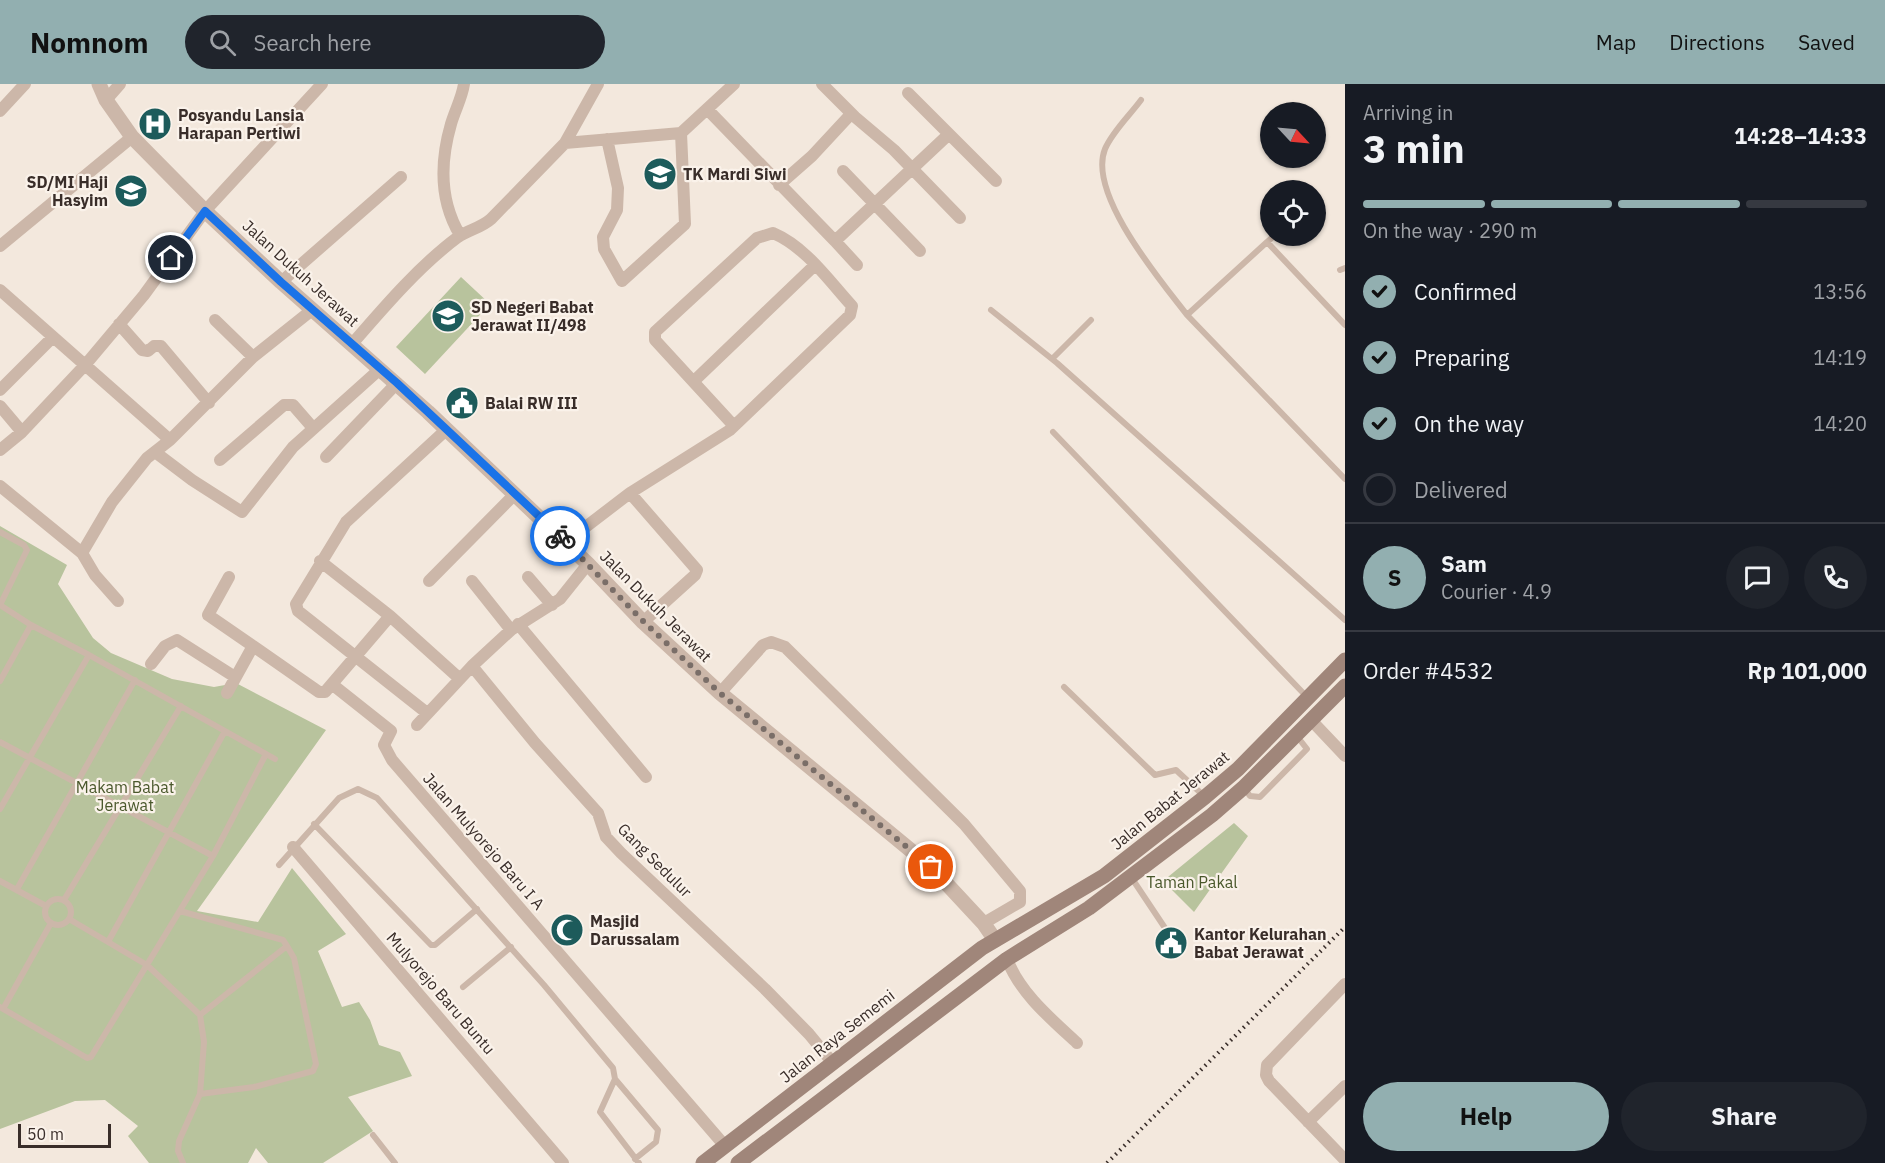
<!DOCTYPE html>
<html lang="en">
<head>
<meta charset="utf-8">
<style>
	body { margin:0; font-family:"IBM Plex Sans",sans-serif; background:#20242c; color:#f1f3f6; height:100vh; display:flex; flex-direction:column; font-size:22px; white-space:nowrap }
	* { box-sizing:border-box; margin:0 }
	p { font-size:20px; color:#9ea1a6 }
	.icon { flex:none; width:33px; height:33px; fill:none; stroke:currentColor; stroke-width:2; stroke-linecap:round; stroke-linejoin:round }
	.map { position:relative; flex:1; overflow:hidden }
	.details { display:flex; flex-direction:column; background:#171b24; width:540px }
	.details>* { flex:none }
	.needle { width:39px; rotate:116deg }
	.buttons { position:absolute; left:1260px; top:18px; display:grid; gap:12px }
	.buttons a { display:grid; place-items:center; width:66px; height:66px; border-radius:50%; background:#171b24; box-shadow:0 2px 4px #0004; font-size:30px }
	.scale { position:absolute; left:18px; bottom:15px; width:93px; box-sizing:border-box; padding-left:6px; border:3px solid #392d29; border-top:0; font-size:16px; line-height:21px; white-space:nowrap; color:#392d29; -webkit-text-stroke:4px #faf2ea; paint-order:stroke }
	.pin { position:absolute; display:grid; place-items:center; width:51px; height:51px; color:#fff; margin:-26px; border:3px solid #fff; border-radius:50%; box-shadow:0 2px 6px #0007 }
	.courier { position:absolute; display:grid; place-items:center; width:60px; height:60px; margin:-30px; border:4px solid #1a73e8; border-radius:50%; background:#fff; color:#222; box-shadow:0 2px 8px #0007 }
	.headline em { font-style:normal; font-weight:700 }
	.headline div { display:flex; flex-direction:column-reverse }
	.headline { display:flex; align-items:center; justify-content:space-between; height:102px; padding:0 18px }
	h1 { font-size:39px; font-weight:700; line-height:45px }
	.bar { display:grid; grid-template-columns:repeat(4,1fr); gap:9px 6px; align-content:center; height:72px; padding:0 18px }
	.bar i { height:8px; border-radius:4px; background:#363941 }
	.bar .on { background:#92afb0 }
	.bar p { grid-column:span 4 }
	.line { display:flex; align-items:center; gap:15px; padding:0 18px; border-top:2px solid #363941 }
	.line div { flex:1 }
	.round { display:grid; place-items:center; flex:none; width:63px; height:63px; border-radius:32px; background:#20242c }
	ol { padding:0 18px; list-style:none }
	li { display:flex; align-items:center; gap:18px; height:66px }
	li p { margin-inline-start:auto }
	li .icon { padding:6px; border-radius:50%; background:#92afb0; color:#111; stroke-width:4 }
	li:last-child { color:#9ea1a6 }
	li i { width:33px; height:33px; border:3px solid #363941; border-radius:50% }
	.button { display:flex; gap:12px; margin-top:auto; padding:12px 18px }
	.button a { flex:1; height:69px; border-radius:36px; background:#92afb0; color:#111; font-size:24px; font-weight:700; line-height:69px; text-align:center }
	.button a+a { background:#20242c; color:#f1f3f6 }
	header { display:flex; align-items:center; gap:36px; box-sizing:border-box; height:84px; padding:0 30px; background:#92afb0; color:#111 }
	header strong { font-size:28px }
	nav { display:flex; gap:33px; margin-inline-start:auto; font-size:21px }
	.search { width:420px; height:54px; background:#20242c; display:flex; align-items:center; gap:15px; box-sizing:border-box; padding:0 21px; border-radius:33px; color:#9ea1a6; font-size:22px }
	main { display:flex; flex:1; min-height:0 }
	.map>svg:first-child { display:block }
	.green { fill:#b8c39d }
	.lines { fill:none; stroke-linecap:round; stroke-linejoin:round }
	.service { stroke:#ccb7a9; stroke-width:6 }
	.minor { stroke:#ccb7a9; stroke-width:12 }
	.tertiary { stroke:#ccb7a9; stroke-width:15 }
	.secondary { stroke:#a0867a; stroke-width:15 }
	.rail { stroke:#392d29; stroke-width:4; stroke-dasharray:1.5 4.5; stroke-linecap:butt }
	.done { stroke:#7a6e68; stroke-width:6; stroke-dasharray:0 10.8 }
	.route { stroke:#1a73e8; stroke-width:8 }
	.labels { text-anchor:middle; stroke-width:4.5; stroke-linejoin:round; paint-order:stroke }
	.poi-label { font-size:16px; font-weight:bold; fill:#392d29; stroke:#faf2ea; text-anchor:start }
	.street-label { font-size:16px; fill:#392d29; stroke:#faf2ea }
	.park-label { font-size:16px; fill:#4a582c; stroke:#faf2ea }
</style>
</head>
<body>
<header>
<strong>Nomnom</strong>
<div class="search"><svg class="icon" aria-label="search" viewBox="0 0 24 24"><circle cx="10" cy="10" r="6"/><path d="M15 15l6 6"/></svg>Search here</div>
<nav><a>Map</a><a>Directions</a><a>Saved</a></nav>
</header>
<main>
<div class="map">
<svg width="1345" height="1079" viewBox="0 0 1345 1079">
	<rect width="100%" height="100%" fill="#f3e8dd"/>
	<!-- green -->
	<path class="green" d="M461,193L490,220L425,290L396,263Z
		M0,442L67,481L58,500L93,554L111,569L172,595L214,603L236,599L326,646L197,827L258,838L292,784L346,850L318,867L342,923L359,918L370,936L379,961L400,968L412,992L348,1013L373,1047L323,1079H268L256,1064L248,1079H149L128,1052L138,1042L105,1016L75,1017L0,1045Z
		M1234,739L1248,752L1194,828L1163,797Z"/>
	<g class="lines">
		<!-- service -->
		<path class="service" d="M1141,16C1130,31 1112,48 1105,65C1087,110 1161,197 1187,231
			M1267,158L1274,152
			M1340,186L1345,184
			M991,226L1057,279L1345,536
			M1345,241L1267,158L1187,231L1345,395
			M1052,275L1091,236
			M1053,348L1307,613
			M0,448L24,461L27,466L0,521
			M0,521L31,541L89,571L275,675
			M0,597L31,541
			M1064,603L1155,691L1176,686L1205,713
			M0,658L213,772
			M1244,704L1250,712L1260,713L1307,665L1296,651
			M0,725L89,571
			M314,740L431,861H435L477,825
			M279,781L339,714L358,705L377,714L544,901L613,984L615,995L600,1028L639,1079
			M1131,793L1171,853
			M0,797L46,822
			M17,805L135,596
			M45 828a13 13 0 1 1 26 0a13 13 0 1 1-26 0Z
			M64,816L181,622
			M180,827L283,856L287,862
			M69,835L147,881L200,931L204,958L200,1010L179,1057L178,1067L183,1079
			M108,858L225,647
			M463,903L511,863
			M0,923L87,974L91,973L213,772L266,670
			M3,925L51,839
			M200,931L287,862L294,874L316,980L313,987L254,1003L200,1010
			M615,995L658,1046L656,1058L635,1075
			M373,1051L395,1079"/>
		<!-- minor -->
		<path class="minor" d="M822,0L855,33L894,66L960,134
			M908,9L996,97
			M106,16L120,0
			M708,26L835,157L948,51
			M0,27L25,0
			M607,55L618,104L617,126L603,153L604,165L622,197L685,140L681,49
			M565,59L598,0
			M843,87L920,167
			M779,101L812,72L851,30
			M460,151C439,116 440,78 451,40C455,26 462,14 464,0
			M835,157L857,181
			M0,162L132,53
			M281,198L401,93
			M0,206L170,356
			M215,236L253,273
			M119,240L142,266L148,267L154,262H161L209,319
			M352,260C384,223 419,182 458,153C468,146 481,144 491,135L565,59L681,49L734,0
			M694,297L815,181
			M0,306L53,253
			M0,322L22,348
			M0,366L22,348L86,280L144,211L205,127L322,0
			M155,368L192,396L242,428L293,363L380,285
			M326,373L397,299
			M220,376L284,321H293L313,344
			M0,402L82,469
			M630,409L697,486L695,491L643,538
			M566,458L630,409L730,346L850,231L852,222C829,197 806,163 773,149L757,154L655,248V256L734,342
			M320,477L390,532L460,595
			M229,493L208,531L253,562
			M528,493L552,521
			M429,497L515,410
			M472,497L511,546
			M118,517L95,491L82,469L112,418L147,374L170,356L253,273L312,226
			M518,540L646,693
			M151,580L165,562L177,556L235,593
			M472,582L535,659L598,729L606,753L621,769L765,905L809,950L832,978
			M333,601L391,647L384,661L392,676L725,1062
			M227,609L253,562L319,608H325L390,532
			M720,609L763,561L771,558L785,563L964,740L1020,807V818L984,839
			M427,629L298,527L296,520L346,438L446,346
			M1311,636L1345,672
			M417,641L472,582L511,546L560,515L588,480
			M293,763L563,1079
			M1007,875C1020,909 1050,934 1077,959
			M1345,900L1267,981L1266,991L1269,997L1345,1076
			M1308,1038L1345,1002"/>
		<!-- tertiary -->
		<path class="tertiary" d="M99,0L106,16L132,53L205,127L281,198L428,328L588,480L643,538L720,609L931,783L984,840L995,856"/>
		<!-- secondary -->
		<path class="secondary" d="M703,1079L982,864L1104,792L1205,713L1238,685L1345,576
			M738,1079L1007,875L1089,824L1212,731L1243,704L1345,602"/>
		<!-- rail -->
		<path class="rail" d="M1107,1079L1345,843"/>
	</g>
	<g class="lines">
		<!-- done -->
		<path class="done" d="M560,452L644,538L720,609L931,783"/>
		<!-- route -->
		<path class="route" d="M171,174L205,127L281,198L397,299L560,452"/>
	</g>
	<!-- icons -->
	<defs>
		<g id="hospital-disc" transform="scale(1.725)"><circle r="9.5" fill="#1d5b5b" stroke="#faf2ea"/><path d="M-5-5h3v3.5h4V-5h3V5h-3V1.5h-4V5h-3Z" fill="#fff"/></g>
		<g id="school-disc" transform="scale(1.725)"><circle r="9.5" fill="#1d5b5b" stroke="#faf2ea"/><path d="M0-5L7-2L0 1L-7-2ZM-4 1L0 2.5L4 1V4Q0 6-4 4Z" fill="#fff"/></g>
		<g id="civic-disc" transform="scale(1.725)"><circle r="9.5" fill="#1d5b5b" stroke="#faf2ea"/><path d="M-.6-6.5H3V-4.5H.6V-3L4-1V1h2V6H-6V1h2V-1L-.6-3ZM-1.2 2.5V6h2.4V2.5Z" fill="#fff"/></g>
		<g id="mosque-disc" transform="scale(1.725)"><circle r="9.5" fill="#1d5b5b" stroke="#faf2ea"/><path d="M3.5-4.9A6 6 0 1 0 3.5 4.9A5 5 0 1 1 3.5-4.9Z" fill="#fff"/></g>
	</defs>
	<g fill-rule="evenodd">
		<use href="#hospital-disc" x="155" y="40"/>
		<use href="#school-disc" x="660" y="90"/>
		<use href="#school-disc" x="131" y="107"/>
		<use href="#school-disc" x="448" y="232"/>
		<use href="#civic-disc" x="462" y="319"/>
		<use href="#mosque-disc" x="567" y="846"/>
		<use href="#civic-disc" x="1171" y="859"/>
	</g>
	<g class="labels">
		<!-- poi labels -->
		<g class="poi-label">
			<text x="178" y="37">Posyandu Lansia<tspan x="178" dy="18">Harapan Pertiwi</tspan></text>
			<text x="683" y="96">TK Mardi Siwi</text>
			<text x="108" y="104" text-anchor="end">SD/MI Haji<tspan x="108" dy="18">Hasyim</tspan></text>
			<text x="471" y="229">SD Negeri Babat<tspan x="471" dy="18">Jerawat II/498</tspan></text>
			<text x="485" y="325">Balai RW III</text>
			<text x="590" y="843">Masjid<tspan x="590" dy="18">Darussalam</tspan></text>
			<text x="1194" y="856">Kantor Kelurahan<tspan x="1194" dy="18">Babat Jerawat</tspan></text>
		</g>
		<!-- street labels -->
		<g class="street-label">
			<text transform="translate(301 189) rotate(42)" y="6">Jalan Dukuh Jerawat</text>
			<text transform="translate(656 522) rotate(45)" y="6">Jalan Dukuh Jerawat</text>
			<text transform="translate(1170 716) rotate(-39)" y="6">Jalan Babat Jerawat</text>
			<text transform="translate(484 757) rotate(49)" y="6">Jalan Mulyorejo Baru I A</text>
			<text transform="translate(655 776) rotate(45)" y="6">Gang Sedulur</text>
			<text transform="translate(441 909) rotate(49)" y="6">Mulyorejo Baru Buntu</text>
			<text transform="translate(837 952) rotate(-38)" y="6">Jalan Raya Sememi</text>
		</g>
		<!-- park labels -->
		<g class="park-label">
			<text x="125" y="709">Makam Babat<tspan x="125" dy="18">Jerawat</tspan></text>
			<text x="1192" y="804">Taman Pakal</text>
		</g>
	</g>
</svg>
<div class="buttons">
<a><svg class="needle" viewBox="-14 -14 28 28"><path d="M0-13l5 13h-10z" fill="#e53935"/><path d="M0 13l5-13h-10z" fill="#9ea1a6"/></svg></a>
<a><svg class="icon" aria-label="locate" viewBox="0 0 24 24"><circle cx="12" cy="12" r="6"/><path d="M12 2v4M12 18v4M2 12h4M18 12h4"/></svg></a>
</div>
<div class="scale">50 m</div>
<div class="pin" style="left:931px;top:783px;background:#ea580c"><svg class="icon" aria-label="bag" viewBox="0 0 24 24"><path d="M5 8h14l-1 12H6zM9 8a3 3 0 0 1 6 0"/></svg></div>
<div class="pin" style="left:171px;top:174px;background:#1f2937"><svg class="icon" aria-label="home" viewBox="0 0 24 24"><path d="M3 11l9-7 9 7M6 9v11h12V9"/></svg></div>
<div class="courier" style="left:560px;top:452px"><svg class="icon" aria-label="bike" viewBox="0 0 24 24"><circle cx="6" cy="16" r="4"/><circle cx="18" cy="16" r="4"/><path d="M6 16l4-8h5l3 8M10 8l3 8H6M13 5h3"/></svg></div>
</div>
<section class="details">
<div class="headline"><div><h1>3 min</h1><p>Arriving in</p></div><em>14:28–14:33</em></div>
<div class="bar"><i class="on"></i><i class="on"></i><i class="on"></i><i></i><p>On the way · 290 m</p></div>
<ol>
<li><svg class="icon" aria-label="check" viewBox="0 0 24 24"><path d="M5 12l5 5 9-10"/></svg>Confirmed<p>13:56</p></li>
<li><svg class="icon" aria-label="check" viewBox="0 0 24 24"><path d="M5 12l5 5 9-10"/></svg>Preparing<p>14:19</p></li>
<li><svg class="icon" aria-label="check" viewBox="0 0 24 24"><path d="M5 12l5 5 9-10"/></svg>On the way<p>14:20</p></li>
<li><i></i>Delivered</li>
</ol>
<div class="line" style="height:108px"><b class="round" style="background:#92afb0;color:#111">S</b><div><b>Sam</b><p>Courier · 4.9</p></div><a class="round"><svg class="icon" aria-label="chat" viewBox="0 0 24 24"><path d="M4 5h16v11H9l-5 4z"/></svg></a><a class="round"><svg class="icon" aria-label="phone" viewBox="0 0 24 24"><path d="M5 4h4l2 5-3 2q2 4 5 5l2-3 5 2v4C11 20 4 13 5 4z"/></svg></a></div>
<div class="line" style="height:78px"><div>Order #4532</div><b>Rp 101,000</b></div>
<div class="button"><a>Help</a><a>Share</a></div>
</section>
</main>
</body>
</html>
